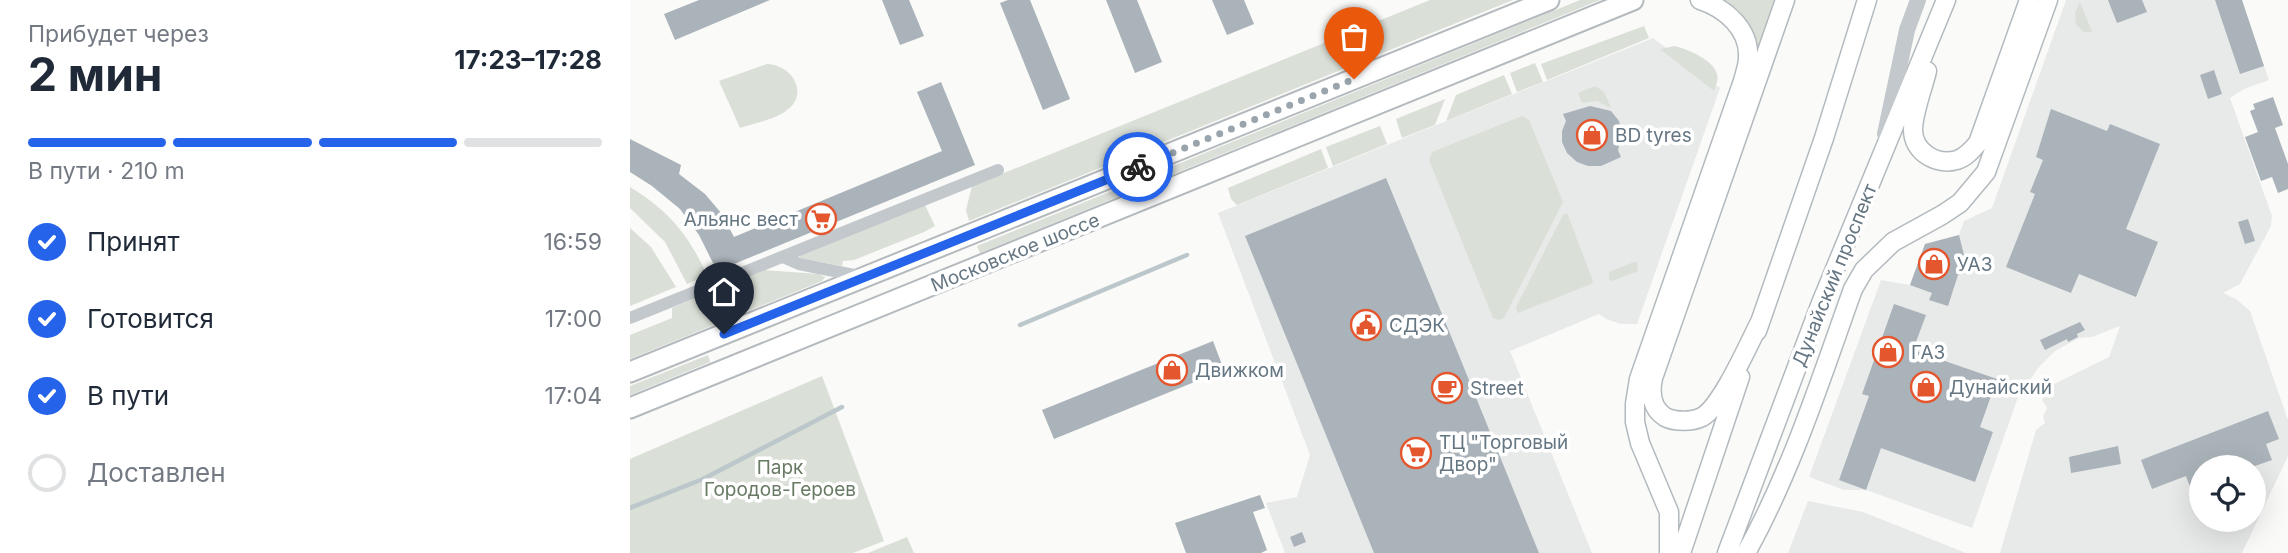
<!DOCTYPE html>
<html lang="ru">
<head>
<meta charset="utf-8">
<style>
	body { margin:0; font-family:Inter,sans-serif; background:#f2f2f3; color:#1f2937; height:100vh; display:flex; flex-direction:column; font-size:26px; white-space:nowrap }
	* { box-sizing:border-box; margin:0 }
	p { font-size:23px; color:#747a83 }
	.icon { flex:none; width:38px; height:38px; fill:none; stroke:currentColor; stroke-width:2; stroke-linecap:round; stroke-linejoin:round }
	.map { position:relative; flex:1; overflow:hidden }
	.drawer { display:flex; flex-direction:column; background:#fff; width:630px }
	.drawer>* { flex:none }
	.controls { position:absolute; left:1559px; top:455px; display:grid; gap:14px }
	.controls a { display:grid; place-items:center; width:77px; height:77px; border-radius:50%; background:#fff; box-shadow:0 7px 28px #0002; font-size:35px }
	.pin { position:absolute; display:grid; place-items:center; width:60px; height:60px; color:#fff; margin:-72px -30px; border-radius:50% 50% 50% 0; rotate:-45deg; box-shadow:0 0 7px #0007 }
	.pin .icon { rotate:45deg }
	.courier { position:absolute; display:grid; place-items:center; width:70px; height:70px; margin:-35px; border:5px solid #2563eb; border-radius:50%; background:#fff; color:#222; box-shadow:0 2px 9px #0007 }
	.headline em { font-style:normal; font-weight:700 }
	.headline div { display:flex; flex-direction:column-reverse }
	.headline { display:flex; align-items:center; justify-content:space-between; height:119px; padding:0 28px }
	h1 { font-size:46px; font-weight:700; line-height:52px }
	.bar { display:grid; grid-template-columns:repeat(4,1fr); gap:10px 7px; align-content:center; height:84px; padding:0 28px }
	.bar i { height:9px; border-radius:5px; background:#e0e1e3 }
	.bar .current { background:#2563eb }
	.bar p { grid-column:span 4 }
	ol { padding:0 28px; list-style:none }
	li { display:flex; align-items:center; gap:21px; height:77px }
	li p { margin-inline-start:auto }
	li .icon { padding:7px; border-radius:50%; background:#2563eb; color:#fff; stroke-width:4 }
	li:last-child { color:#747a83 }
	li i { width:38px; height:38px; border:4px solid #e0e1e3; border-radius:50% }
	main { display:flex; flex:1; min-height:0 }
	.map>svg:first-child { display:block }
	.built { fill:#e8e9e9; fill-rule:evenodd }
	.green { fill:#dadfd7 }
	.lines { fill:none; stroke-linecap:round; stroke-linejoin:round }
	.stream { stroke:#bbc7cb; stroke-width:4.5 }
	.building { fill:#aab3b9 }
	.secondary-casing { stroke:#b3babf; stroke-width:21 }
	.primary-casing { stroke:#b5babe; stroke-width:23 }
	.minor { stroke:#c3c8cc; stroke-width:12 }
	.tertiary { stroke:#c3c8cc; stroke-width:16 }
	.secondary { stroke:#fff; stroke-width:18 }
	.primary { stroke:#fff; stroke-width:19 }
	.done { stroke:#99a4ac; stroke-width:7; stroke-dasharray:0 12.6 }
	.route { stroke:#2563eb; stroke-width:9 }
	.labels { text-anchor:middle; stroke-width:7; stroke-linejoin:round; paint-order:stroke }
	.poi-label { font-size:19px; fill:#657683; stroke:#fff; text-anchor:start }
	.street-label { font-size:19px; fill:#657683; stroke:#fff }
	.park-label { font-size:19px; fill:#687a64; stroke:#fff }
</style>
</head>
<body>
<main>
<section class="drawer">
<div class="headline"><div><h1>2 мин</h1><p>Прибудет через</p></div><em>17:23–17:28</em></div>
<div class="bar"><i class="current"></i><i class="current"></i><i class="current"></i><i></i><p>В пути · 210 m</p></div>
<ol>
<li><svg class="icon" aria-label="check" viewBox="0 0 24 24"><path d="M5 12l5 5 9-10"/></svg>Принят<p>16:59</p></li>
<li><svg class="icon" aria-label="check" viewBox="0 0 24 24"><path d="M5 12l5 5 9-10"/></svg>Готовится<p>17:00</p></li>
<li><svg class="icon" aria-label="check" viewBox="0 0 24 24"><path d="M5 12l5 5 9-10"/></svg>В пути<p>17:04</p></li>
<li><i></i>Доставлен</li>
</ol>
</section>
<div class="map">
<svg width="1658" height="553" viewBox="0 0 1658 553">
	<rect width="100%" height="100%" fill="#fafaf8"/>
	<!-- built -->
	<path class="built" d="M1436,0H1612L1634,66L1639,80L1614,89L1600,98L1642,216L1641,226L1610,284L1593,293L1606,299L1620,311L1658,420V456L1612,553H1370L1406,430L1415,423L1413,416L1417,408L1412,400L1420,386L1479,357L1490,326L1462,337L1449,338L1425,351L1409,367L1388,397L1342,528L1236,490H1214L1179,477L1251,280L1280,285L1295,244L1329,235L1334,221L1362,208ZM1572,467H1624V520H1572Z
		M1023,38L1090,88L1007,324H991L976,319L969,314L880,351L962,553H655L636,503L667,497L680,455L588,213Z
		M1178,501L1233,512L1336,553H1158Z"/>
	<!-- green -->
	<path class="green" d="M800,0H883L339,221L336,210L342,186Z
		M950,0H970L350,253L347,246Z
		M1089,0H1146L1122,66Z
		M1450,2L1462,32H1454L1446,25L1445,13Z
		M1014,26L1019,38L917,80L911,64Z
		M1045,46C1057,49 1084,60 1087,74C1089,80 1085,87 1084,91L1030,49Z
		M905,63L913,82L887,92L880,73Z
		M137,64C163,65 179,94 157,110C145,120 124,123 110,128L89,81Z
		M874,75L882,94L816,121L826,95Z
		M965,86L974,92L981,108L967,101L952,103L948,93Z
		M815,99L805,125L772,138L766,119Z
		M892,116L899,120L933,202L874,318L869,320L863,318L799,160L802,152Z
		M750,126L757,144L703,166L696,147Z
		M691,149L698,168L607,205L601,199L598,188Z
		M0,187C39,211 58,234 77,275L57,284L35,242L0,208Z
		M295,205L305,226L294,232L224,260L213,261L212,266L169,258L170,256Z
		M937,213L963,281L961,284L888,313L886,307L933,215Z
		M0,228L21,247L46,287L0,306Z
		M1004,262H1007L1008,271L982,281L979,279V272Z
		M134,270L189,274L195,277L192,281L0,359V335L42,318V308Z
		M78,355L80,362L0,395V386Z
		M192,376L254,541L223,553H0V459Z
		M277,537L284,553H238Z"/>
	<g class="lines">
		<!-- stream -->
		<path class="stream" d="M390,325L557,255
			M0,508L73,479L212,407"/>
	</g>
	<!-- building -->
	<path class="building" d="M69,0H140L45,40L34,14Z
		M252,0H279L294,36L270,45Z
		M378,0H400L440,99L413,110L370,3Z
		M476,0H507L532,62L505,73Z
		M582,0H614L624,24L597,35Z
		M1478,0H1512L1517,12L1487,23Z
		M1585,0H1612L1634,66L1610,74Z
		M1584,70L1592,94L1578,99L1570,75Z
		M311,82L345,165L87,271L69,235L50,209L22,186L0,172V139L51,165L49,174L75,194L92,214L104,237L312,151L287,92Z
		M1643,97L1653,125L1645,128L1658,164V189L1648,193L1642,177L1631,181L1615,137L1628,132L1620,111L1625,109L1623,104Z
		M960,106L981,111L989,121L992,134L988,150L991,157L971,166H958L947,162L937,153L932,142V131L936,121L933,114Z
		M1421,109L1477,131L1480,124L1530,144L1496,229L1528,242L1506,297L1449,274L1441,293L1376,267L1405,194L1400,192L1413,160L1406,157Z
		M756,178L828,353L909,553H744L615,236Z
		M1618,219L1625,241L1615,244L1608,222Z
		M1329,235L1335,259H1338L1341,272L1328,275L1318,306L1299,300L1302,293L1280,285L1295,244Z
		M1264,304L1296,315L1283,350L1367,379L1350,427L1363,432L1345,482L1251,448L1236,490L1209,480L1239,396L1232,394Z
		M1450,322L1455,330L1447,334L1448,337L1438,342L1437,339L1415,350L1410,340Z
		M583,341L594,370L424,439L412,410Z
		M1638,411L1649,439L1636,444L1642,460L1622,467H1612L1608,456L1579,467H1572V491L1563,495L1556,476L1522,489L1511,460Z
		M1488,446L1491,464L1441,473L1439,457Z
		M630,495L635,508L623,512L637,550L631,553H556L545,523Z
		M672,532L676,542L664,547L660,537Z"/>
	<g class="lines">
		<!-- secondary casing -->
		<g class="secondary-casing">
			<path id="secondary" d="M1297,71C1293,88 1283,113 1283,130C1283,152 1307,166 1327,160C1336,157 1342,150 1348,143L1399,0
				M1131,320C1119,343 1092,406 1072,417C1062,422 1045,422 1035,417C1021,408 1020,392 1023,378L1155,0
				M1127,331L1194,138L1237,0
				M1039,553V512L1010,443L1005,422V404L1009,379L1113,81C1115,73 1118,65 1118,58C1120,29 1095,8 1070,0
				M1051,553L1110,377
				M1097,553L1191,303L1316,0
				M1116,553C1162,470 1191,378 1223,289L1234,270L1263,242L1312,215L1330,203L1356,172L1418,0"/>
		</g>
		<!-- primary casing -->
		<g class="primary-casing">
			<path id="primary" d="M0,372L919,0
				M0,408L1003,0"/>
		</g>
		<!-- minor -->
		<path class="minor" d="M153,257L169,264L234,277
			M0,318L368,170"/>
		<!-- tertiary -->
		<path class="tertiary" d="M1255,134L1277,30L1288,0"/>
		<!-- secondary -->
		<use href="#secondary" class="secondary"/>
		<!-- primary -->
		<use href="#primary" class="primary"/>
	</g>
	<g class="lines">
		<!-- done -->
		<path class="done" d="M508,167L724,79"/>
		<!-- route -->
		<path class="route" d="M94,334L508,167"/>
	</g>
	<!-- icons -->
	<defs>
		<g id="shop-ring" transform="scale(1.575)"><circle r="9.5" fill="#fff" stroke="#e4572e" stroke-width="1.5"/><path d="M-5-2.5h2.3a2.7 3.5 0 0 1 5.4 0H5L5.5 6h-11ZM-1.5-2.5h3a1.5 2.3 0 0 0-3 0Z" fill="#e4572e"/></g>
		<g id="supermarket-ring" transform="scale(1.575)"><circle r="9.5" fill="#fff" stroke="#e4572e" stroke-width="1.5"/><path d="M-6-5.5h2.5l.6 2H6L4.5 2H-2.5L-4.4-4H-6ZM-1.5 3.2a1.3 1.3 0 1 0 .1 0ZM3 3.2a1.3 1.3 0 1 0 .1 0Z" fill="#e4572e"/></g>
		<g id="civic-ring" transform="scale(1.575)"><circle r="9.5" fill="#fff" stroke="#e4572e" stroke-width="1.5"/><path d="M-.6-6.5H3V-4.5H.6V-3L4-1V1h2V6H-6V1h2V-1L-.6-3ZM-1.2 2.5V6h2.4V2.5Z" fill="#e4572e"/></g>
		<g id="cafe-ring" transform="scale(1.575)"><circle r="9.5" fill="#fff" stroke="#e4572e" stroke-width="1.5"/><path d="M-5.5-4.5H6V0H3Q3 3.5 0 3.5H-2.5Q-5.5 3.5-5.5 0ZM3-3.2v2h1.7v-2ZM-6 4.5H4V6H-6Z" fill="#e4572e"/></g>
	</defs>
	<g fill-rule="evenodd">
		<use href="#shop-ring" x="962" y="135"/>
		<use href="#supermarket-ring" x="191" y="219"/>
		<use href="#shop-ring" x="1304" y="264"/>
		<use href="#civic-ring" x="736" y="325"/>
		<use href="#shop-ring" x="1258" y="352"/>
		<use href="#shop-ring" x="542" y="370"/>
		<use href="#shop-ring" x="1296" y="387"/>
		<use href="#cafe-ring" x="817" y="388"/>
		<use href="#supermarket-ring" x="786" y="453"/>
	</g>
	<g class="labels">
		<!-- poi labels -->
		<g class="poi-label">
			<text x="985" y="142">BD tyres</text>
			<text x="168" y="226" text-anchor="end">Альянс вест</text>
			<text x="1327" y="271">УАЗ</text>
			<text x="759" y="332">СДЭК</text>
			<text x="1281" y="359">ГАЗ</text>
			<text x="565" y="377">Движком</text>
			<text x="1319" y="394">Дунайский</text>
			<text x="840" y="395">Street</text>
			<text x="809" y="449">ТЦ "Торговый<tspan x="809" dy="22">Двор"</tspan></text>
		</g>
		<!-- street labels -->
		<g class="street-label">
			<text transform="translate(385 252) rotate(-22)" y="7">Московское шоссе</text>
			<text transform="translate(1204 275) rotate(-68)" y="7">Дунайский проспект</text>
		</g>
		<!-- park labels -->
		<g class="park-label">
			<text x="150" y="474">Парк<tspan x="150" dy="22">Городов-Героев</tspan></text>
		</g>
	</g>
</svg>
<div class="controls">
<a><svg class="icon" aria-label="locate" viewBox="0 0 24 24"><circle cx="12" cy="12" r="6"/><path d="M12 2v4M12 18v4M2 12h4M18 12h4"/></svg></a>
</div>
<div class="pin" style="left:724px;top:79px;background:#ea580c"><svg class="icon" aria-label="bag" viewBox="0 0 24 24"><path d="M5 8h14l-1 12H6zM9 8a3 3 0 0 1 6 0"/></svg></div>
<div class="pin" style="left:94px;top:334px;background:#1f2937"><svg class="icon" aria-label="home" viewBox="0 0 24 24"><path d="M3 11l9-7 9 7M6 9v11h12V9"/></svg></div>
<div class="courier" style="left:508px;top:167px"><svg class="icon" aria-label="bike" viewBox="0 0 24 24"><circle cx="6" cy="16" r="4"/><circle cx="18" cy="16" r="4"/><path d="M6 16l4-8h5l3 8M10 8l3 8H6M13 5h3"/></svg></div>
</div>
</main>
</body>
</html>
